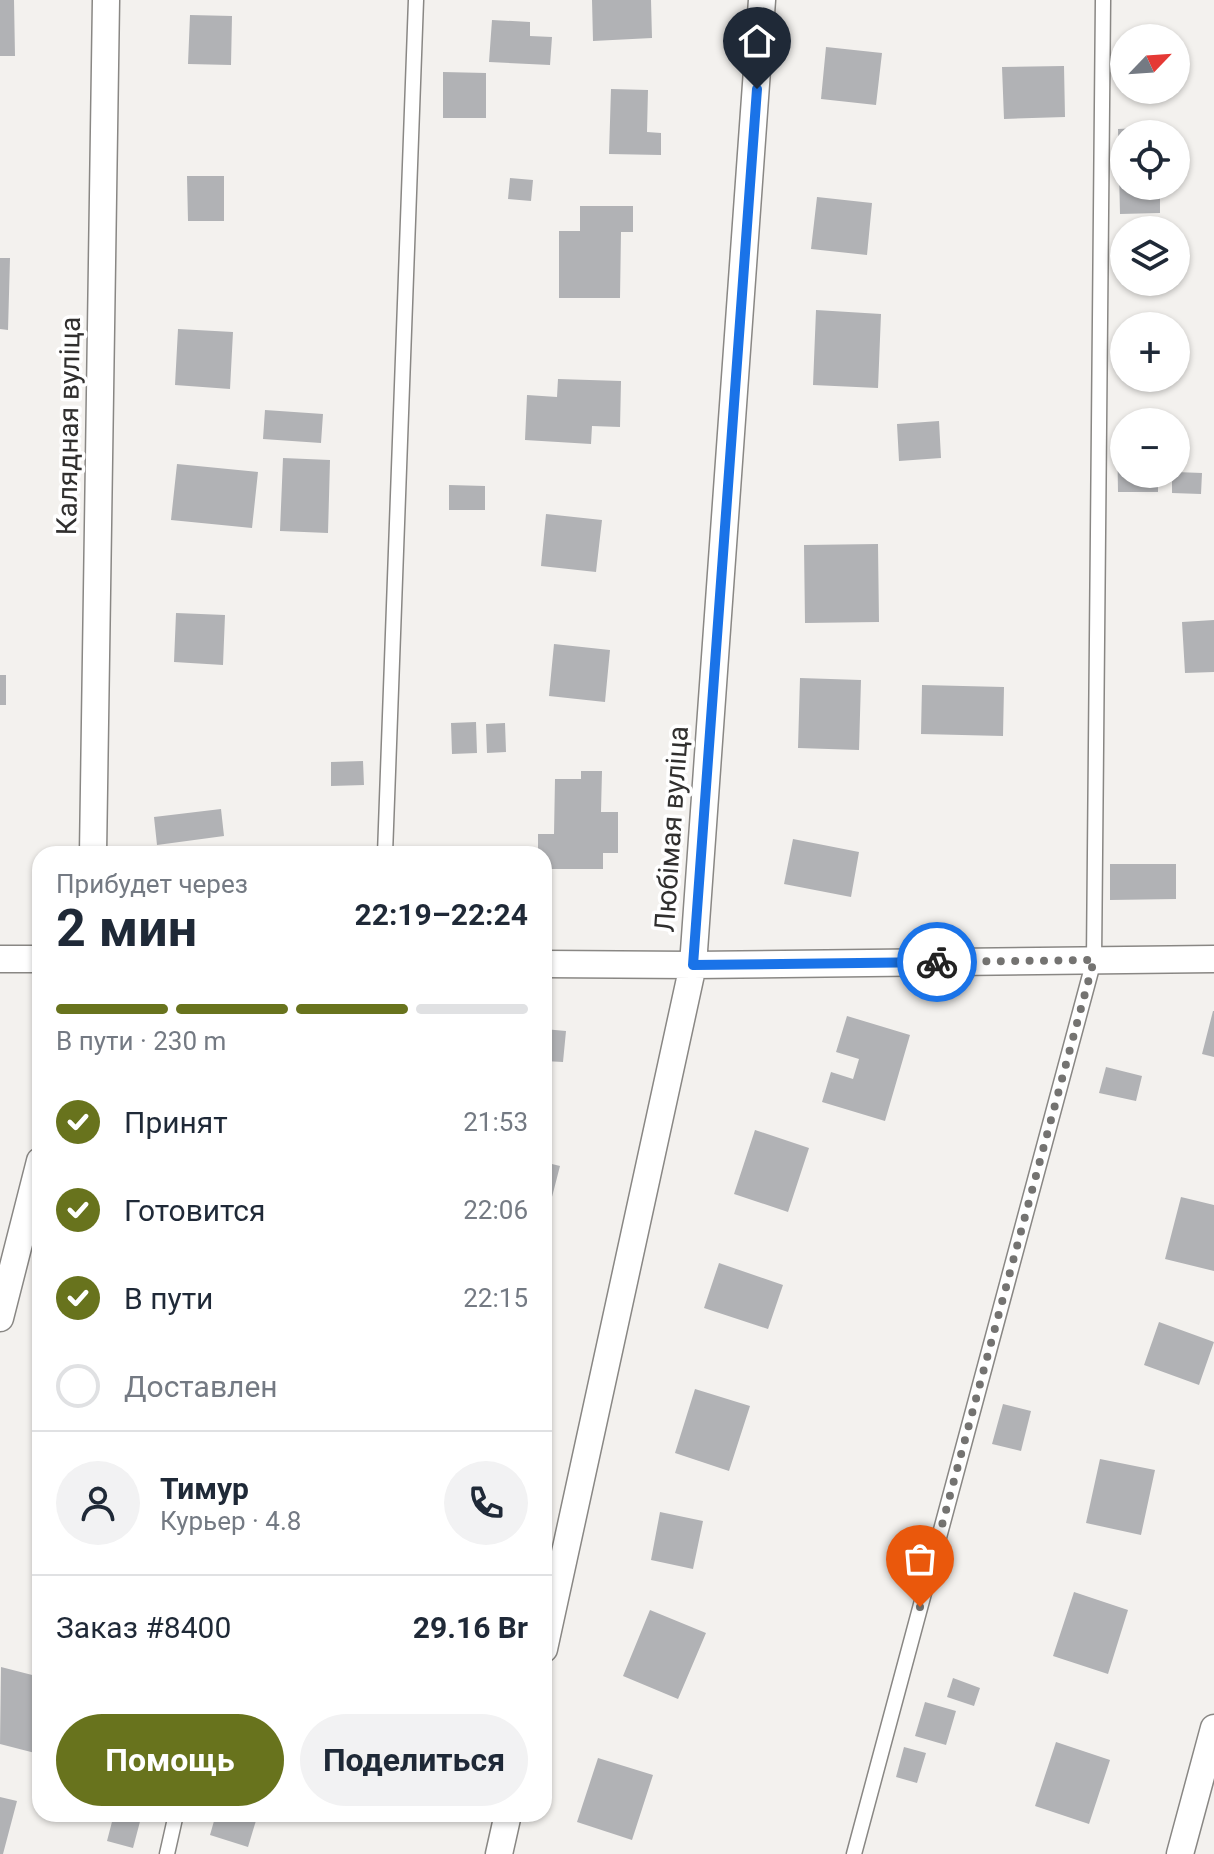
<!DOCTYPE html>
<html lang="ru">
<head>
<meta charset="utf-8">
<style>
	body { margin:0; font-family:Roboto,sans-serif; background:#f2f2f3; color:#1f2937; height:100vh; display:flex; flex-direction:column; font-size:30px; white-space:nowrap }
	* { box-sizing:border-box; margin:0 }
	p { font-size:26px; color:#747a83 }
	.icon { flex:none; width:44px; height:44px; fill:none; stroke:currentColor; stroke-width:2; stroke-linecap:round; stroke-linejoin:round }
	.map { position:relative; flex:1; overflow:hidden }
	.sheet { position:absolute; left:32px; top:846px; width:520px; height:976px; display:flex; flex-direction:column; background:#fff; border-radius:24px; box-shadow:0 2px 6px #0004 }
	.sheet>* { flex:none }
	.needle { width:52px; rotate:65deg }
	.fabs { position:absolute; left:1110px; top:24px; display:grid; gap:16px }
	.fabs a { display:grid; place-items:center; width:80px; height:80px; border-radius:50%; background:#fff; box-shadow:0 2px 6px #0004; font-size:40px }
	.pin { position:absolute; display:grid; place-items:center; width:68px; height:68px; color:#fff; margin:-82px -34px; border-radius:50% 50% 50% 0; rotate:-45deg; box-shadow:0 0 8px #0007 }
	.pin .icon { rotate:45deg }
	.courier { position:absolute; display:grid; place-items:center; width:80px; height:80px; margin:-40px; border:6px solid #1a73e8; border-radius:50%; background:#fff; color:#222; box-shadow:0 2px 10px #0007 }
	.overview em { font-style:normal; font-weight:700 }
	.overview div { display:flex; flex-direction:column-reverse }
	.overview { display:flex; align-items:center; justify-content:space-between; height:136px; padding:0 24px }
	h1 { font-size:52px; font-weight:700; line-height:60px }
	.bar { display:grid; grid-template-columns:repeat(4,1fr); gap:12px 8px; align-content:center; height:96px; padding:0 24px }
	.bar i { height:10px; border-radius:6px; background:#e0e1e3 }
	.bar .active { background:#68731d }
	.bar p { grid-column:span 4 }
	.line { display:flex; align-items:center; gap:20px; padding:0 24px; border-top:2px solid #e0e1e3 }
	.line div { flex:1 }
	.round { display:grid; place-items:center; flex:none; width:84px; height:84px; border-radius:42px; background:#f2f2f3 }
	ol { padding:0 24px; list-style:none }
	li { display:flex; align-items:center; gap:24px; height:88px }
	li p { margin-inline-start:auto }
	li .icon { padding:8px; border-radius:50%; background:#68731d; color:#fff; stroke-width:4 }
	li:last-child { color:#747a83 }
	li i { width:44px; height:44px; border:4px solid #e0e1e3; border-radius:50% }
	.cta { display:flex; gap:16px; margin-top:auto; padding:16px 24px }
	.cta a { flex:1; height:92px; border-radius:48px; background:#68731d; color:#fff; font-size:32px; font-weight:700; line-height:92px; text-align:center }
	.cta a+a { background:#f2f2f3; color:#1f2937 }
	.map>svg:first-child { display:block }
	.building { fill:#b1b2b5 }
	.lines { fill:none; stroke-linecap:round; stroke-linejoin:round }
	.lane-casing { stroke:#898784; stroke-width:17 }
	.street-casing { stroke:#898784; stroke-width:29 }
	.lane { stroke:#fff; stroke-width:14 }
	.street { stroke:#fff; stroke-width:26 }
	.done { stroke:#747371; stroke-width:8; stroke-dasharray:0 14.4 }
	.route { stroke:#1a73e8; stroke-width:10 }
	.labels { text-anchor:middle; stroke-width:7; stroke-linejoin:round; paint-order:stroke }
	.street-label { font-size:28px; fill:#302f2e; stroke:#fff }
</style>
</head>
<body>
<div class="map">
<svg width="1214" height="1854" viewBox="0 0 1214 1854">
	<rect width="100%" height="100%" fill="#f3f1ee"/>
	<!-- building -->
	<path class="building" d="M0,0H14L15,56H0Z
		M592,0H651L652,38L593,41Z
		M190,15L232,16L231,65L188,64Z
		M492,20L530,22V36L552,37L550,65L489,62Z
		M826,47L882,53L876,105L821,99Z
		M1064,66L1065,117L1004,119L1002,67Z
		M443,72L486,73V118H443Z
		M611,89L648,90L647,132L661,133V155L609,154Z
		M1158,127L1159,134H1124V186H1160V213L1120,214L1118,129Z
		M187,176H224V221H188Z
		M510,178L533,180L531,201L508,199Z
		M817,197L872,203L867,255L811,249Z
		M580,206H633V232H621L620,298H559V231H580Z
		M0,258H10L8,330L0,329Z
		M816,310L881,314L878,388L813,385Z
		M178,329L233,332L230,389L175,385Z
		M558,379L621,381L620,427L592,426L591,444L525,440L527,395L557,397Z
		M265,410L323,414L321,443L263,439Z
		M939,421L941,458L899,461L897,424Z
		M1117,432H1124V474H1158V492H1118Z
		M283,458L330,460L328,533L280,531Z
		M177,464L258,472L252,528L171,520Z
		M1176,472L1202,473L1201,494L1172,493V474Z
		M449,485L485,486V510H449Z
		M546,514L602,520L596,572L541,566Z
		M878,544L879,622L805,623L804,545Z
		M176,613L225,615L223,665L174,662Z
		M1214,620V672L1185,673L1182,622Z
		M554,644L610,650L605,702L549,696Z
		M0,675H6V705H0Z
		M800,678L861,680L859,750L798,748Z
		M922,685L1004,687L1003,736L921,734Z
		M476,722L477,753L452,754L451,723Z
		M505,723L506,752L487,753L486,724Z
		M363,761L364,785L331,786V762Z
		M581,771H602L601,812H618V853H603V869H544V854H538V834H554L555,779H581Z
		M221,809L224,836L157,845L154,817Z
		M793,839L859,852L851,897L784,884Z
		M1110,864H1176V899L1110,900Z
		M1213,1011H1214V1057L1202,1054Z
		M847,1016L910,1035L885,1121L822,1102L831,1072L853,1079L859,1059L836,1052Z
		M544,1029L566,1031L563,1062L544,1061Z
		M1106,1067L1142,1076L1136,1101L1099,1093Z
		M755,1130L809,1148L788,1212L734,1194Z
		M544,1162L560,1166L545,1224H544Z
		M1181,1197L1214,1205V1271L1165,1259Z
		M719,1263L783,1285L768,1329L704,1308Z
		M1159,1322L1214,1342L1199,1385L1144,1365Z
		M695,1389L750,1406L729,1471L675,1453Z
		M1003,1404L1031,1411L1021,1451L992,1444Z
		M1100,1459L1155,1470L1141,1535L1086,1523Z
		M660,1512L703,1521L693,1569L651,1560Z
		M1074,1592L1128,1610L1108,1674L1053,1656Z
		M650,1610L706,1633L678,1699L623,1676Z
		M1,1667L40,1677V1734L35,1753L0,1744Z
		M953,1678L980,1688L974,1706L947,1697Z
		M925,1702L956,1711L946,1745L915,1736Z
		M1056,1742L1110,1760L1089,1824L1035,1806Z
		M904,1747L926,1753L917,1783L896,1777Z
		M598,1758L653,1775L632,1840L577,1822Z
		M0,1797L17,1801L3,1854H0Z
		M114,1814H142L133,1848L107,1841Z
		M216,1814H258L248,1847L210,1835Z"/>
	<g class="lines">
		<!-- lane casing -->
		<g class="lane-casing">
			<path id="lane" d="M385,854L416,0
				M167,1854L176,1814
				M854,1854L1094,960L1103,0"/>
		</g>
		<!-- street casing -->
		<g class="street-casing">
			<path id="street" d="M93,854L106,0
				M0,959H40
				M544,964L693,965L1214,959
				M0,1318L40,1161
				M544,1649L693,965L762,0
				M499,1854L508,1814
				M1180,1854L1214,1728"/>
		</g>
		<!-- lane -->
		<use href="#lane" class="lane"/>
		<!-- street -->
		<use href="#street" class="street"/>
	</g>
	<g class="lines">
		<!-- done -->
		<path class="done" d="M920,1607L1094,960L937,962"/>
		<!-- route -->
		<path class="route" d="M757,89L693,965L937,962"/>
	</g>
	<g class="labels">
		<!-- street labels -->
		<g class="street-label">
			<text transform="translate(68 426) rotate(-89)" y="10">Калядная вуліца</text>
			<text transform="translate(671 829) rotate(-86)" y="10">Любімая вуліца</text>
		</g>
	</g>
</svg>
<div class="fabs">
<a><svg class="needle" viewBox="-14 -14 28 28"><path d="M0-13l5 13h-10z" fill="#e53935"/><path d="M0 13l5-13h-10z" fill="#747a83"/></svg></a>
<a><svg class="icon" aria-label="locate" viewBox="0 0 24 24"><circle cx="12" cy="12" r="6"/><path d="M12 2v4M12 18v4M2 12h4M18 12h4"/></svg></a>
<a><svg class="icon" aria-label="layers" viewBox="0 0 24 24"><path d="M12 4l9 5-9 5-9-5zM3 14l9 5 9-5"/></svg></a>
<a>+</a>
<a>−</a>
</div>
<div class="pin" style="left:920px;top:1607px;background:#ea580c"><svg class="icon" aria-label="bag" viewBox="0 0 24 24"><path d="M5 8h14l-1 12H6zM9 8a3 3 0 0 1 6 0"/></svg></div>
<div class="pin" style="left:757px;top:89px;background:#1f2937"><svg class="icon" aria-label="home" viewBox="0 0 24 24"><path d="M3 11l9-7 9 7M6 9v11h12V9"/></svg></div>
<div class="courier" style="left:937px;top:962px"><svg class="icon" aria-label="bike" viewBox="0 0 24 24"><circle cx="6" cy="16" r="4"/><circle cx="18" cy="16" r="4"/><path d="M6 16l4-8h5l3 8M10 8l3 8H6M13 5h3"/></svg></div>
<section class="sheet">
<div class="overview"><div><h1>2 мин</h1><p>Прибудет через</p></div><em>22:19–22:24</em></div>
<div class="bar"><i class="active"></i><i class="active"></i><i class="active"></i><i></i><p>В пути · 230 m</p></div>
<ol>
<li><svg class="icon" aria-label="check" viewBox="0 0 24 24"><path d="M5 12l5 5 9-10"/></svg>Принят<p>21:53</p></li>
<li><svg class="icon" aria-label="check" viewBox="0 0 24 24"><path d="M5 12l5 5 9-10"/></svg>Готовится<p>22:06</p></li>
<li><svg class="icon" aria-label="check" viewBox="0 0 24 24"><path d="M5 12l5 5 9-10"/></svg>В пути<p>22:15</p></li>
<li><i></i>Доставлен</li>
</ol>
<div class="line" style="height:144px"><a class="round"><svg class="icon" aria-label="person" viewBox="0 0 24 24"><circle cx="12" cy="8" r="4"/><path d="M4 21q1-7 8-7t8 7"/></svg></a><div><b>Тимур</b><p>Курьер · 4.8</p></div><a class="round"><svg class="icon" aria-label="phone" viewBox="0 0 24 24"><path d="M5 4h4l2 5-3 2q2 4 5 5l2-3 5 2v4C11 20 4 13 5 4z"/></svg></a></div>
<div class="line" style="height:104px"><div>Заказ #8400</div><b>29.16 Br</b></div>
<div class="cta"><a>Помощь</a><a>Поделиться</a></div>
</section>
</div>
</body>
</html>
